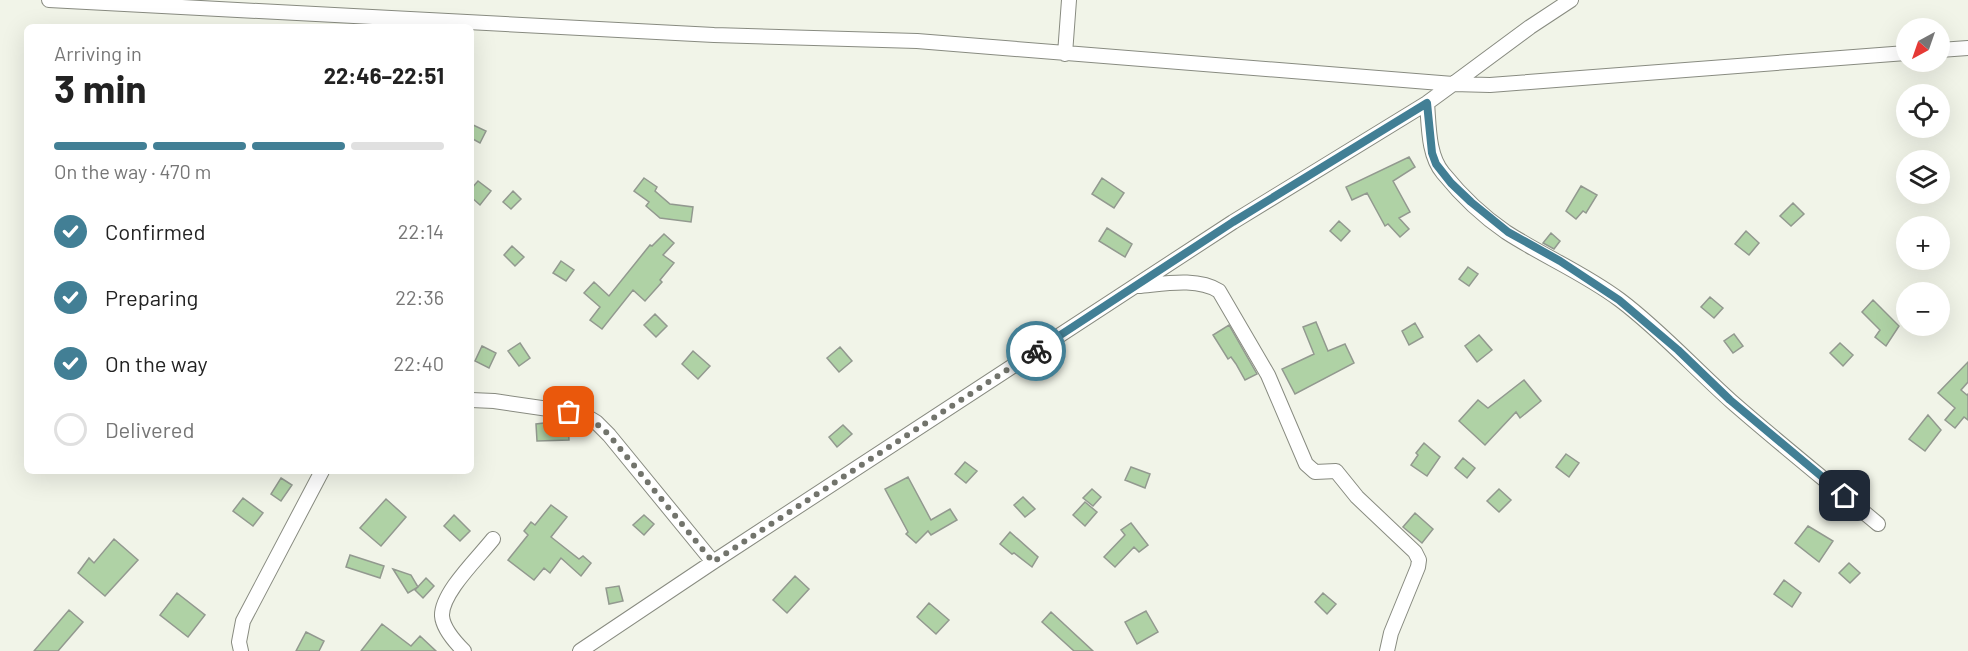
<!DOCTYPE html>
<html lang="en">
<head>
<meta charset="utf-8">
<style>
	body { margin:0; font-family:Barlow,sans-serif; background:#f2f2f2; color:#222; height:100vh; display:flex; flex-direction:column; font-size:22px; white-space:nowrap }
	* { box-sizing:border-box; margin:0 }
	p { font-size:20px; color:#767676 }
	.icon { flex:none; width:33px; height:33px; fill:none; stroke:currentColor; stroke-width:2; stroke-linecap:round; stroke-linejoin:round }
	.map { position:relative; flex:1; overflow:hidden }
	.drawer { position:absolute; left:24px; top:24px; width:450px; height:450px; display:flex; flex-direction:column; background:#fff; border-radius:9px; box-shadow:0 6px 24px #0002 }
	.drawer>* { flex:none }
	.needle { width:39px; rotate:220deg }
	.tools { position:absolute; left:1896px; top:18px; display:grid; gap:12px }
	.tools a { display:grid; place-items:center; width:54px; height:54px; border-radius:50%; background:#fff; box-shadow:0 6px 24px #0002; font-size:30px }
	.pin { position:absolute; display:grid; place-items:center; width:51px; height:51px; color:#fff; margin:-26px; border-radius:12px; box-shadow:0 3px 9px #0006 }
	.courier { position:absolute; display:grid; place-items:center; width:60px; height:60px; margin:-30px; border:4px solid #427f95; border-radius:50%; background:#fff; color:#222; box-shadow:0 2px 8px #0007 }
	.summary em { font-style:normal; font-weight:700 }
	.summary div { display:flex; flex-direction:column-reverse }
	.summary { display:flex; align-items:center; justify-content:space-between; height:102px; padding:0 30px }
	h1 { font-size:39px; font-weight:700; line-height:45px }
	.bar { display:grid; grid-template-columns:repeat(4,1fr); gap:9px 6px; align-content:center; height:72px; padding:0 30px }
	.bar i { height:8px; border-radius:4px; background:#e0e0e0 }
	.bar .current { background:#427f95 }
	.bar p { grid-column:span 4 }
	ol { padding:0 30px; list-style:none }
	li { display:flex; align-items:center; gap:18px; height:66px }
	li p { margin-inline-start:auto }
	li .icon { padding:6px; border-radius:50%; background:#427f95; color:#fff; stroke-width:4 }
	li:last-child { color:#767676 }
	li i { width:33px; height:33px; border:3px solid #e0e0e0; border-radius:50% }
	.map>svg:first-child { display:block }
	.building { fill:#afd2a5; stroke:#92998f; stroke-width:1.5 }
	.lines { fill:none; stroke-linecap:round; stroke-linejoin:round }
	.street-casing { stroke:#888b80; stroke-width:16 }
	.street { stroke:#fff; stroke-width:14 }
	.done { stroke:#72746c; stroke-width:6; stroke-dasharray:0 10.8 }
	.route { stroke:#427f95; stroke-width:8 }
</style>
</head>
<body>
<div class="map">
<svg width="1968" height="651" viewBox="0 0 1968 651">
	<rect width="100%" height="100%" fill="#f1f4e8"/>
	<!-- building -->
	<path class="building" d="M471,124L486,131L480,143L471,138Z
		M1409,157L1415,167L1393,181L1410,212L1399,218L1409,229L1400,237L1388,224L1385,226L1367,193L1352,200L1346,187Z
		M644,178L657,187L655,191L670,204L693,207L691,222L660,218L646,206L649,202L634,191Z
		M1102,178L1124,193L1114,208L1092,194Z
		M478,181L491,191L480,205L471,197V189Z
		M1581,186L1597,195L1586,213L1583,211L1576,219L1566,211Z
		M513,191L521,199L511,209L503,202Z
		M1793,203L1804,214L1791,226L1780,216Z
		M1339,221L1350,231L1341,241L1330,231Z
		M1107,228L1132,244L1125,257L1099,241Z
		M1746,231L1759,243L1749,255L1735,244Z
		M1551,233L1560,241L1554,249L1543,243Z
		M664,234L674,243L663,255L674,263L660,280L662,282L645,301L633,290L602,329L590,320L600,307L584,293L594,282L609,296L650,245L652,246Z
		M512,246L524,257L515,266L504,255Z
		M561,261L574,270L566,281L553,273Z
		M1468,267L1478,274L1469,286L1459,279Z
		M1710,297L1723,308L1714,318L1701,307Z
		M1873,300L1899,326L1886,346L1875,337L1880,330L1862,312Z
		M655,314L667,326L656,337L644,325Z
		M1316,322L1328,351L1345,344L1354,363L1295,394L1282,369L1314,354L1303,327Z
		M1415,323L1423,337L1409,345L1402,331Z
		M1229,325L1257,374L1245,380L1236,364L1231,357L1228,359L1213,335Z
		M1734,334L1743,346L1733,353L1724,341Z
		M1479,335L1492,350L1477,362L1465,346Z
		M520,343L530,358L519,366L508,351Z
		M1840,343L1853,355L1843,366L1830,353Z
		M482,346L496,353L489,368L475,361Z
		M840,347L852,361L839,372L827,358Z
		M693,351L710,366L698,379L682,364Z
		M1968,362V382L1961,390L1967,395L1968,394V420L1964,417L1955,428L1945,420L1955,408L1938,393Z
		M1524,380L1541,401L1520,418L1516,412L1485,445L1459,421L1478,400L1488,408Z
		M1928,415L1941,430L1925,451L1909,439Z
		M544,423H568L569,440L537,441L536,424Z
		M843,425L852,434L837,447L829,437Z
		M1424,443L1440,457L1427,476L1411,465L1418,455L1416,453Z
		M1566,454L1579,463L1569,477L1556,467Z
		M1463,458L1475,468L1467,478L1455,468Z
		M965,462L977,471L966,483L955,474Z
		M1131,467L1150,474L1145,488L1125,480Z
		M908,477L931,520L950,509L957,520L931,535L928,531L916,543L906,534L908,532L885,489Z
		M281,478L292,485L281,501L271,494Z
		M1092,489L1101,497L1093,506L1083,498Z
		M1499,489L1511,500L1499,512L1487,501Z
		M1023,497L1035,509L1025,517L1014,505Z
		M243,498L263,513L253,526L233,511Z
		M386,499L406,517L381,546L360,528Z
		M1085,502L1097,512L1085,526L1073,515Z
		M551,505L567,517L551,537L579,559L583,556L591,563L581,576L561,558L550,573L544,568L534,580L508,560L528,535L524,531L531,522L535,525Z
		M1415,513L1433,529L1422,543L1403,527Z
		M454,515L470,531L460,541L444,526Z
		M644,515L654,524L644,535L633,525Z
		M1131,523L1148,545L1139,552L1134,547L1115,567L1104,557L1125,535L1121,530Z
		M1808,526L1833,541L1819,562L1795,543Z
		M1010,532L1038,557L1032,567L1014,553L1012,554L1000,544Z
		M114,539L138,560L105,596L78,573L89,558L94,563Z
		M350,555L384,566L380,578L346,567Z
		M1849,563L1860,573L1850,583L1839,573Z
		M393,569L411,575L418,587L408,593Z
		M795,576L809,589L787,613L773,600Z
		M426,578L434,586L423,598L415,590Z
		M1784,580L1801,593L1792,607L1774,594Z
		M619,586L623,601L609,604L606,588Z
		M177,593L205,615L188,637L160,615Z
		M1323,593L1336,604L1327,614L1315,602Z
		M929,603L949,620L936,634L917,617Z
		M69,610L83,622L58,651H34Z
		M1146,611L1158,632L1137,644L1125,622Z
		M1051,612L1093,651H1074L1042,622Z
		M382,624L411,646L420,636L436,651H361Z
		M306,632L324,641L319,651H296Z"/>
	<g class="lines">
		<!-- street casing -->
		<g class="street-casing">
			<path id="street" d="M49,0L714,35L917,41L1453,84L1530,27L1571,0
				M1940,50L1968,48
				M1065,54L1069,0
				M1427,103C1429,126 1428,155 1443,173C1460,194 1484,217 1506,232C1543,256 1584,273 1620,300C1660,330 1694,368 1731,401C1779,443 1829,483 1878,524
				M1138,286C1163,284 1197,277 1219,291L1268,375L1306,464L1315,472L1336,471L1357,497L1415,552L1419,560L1418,567L1391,633L1387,651
				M471,400L494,401L569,412L586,416L596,422L609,435L713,562
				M241,651L239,642L243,621L322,471
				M464,651C456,643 443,628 442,616C441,593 479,557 493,539
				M580,651L713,562L1233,222L1427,103L1453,84L1490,85L1906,53"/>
		</g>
		<!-- street -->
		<use href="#street" class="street"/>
	</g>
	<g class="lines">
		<!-- done -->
		<path class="done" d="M569,412C586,416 596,422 609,435L713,562L1036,351"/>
		<!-- route -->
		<path class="route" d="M1036,351L1233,222L1427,103L1432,153L1436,164L1451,183L1471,202L1508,232L1560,261L1619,300L1678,350L1730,400L1845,496"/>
	</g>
</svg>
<div class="tools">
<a><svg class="needle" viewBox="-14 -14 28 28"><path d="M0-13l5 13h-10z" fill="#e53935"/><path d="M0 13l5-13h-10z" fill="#767676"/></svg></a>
<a><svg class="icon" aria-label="locate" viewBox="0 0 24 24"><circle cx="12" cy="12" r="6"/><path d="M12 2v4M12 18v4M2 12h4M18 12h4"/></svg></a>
<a><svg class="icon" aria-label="layers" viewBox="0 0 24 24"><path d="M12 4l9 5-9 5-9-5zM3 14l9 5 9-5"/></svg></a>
<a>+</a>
<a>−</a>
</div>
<div class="pin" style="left:569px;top:412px;background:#ea580c"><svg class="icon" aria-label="bag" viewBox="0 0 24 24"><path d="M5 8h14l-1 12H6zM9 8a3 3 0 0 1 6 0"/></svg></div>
<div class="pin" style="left:1845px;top:496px;background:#1f2937"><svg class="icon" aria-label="home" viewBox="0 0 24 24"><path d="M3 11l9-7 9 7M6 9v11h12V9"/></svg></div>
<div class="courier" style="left:1036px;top:351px"><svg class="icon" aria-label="bike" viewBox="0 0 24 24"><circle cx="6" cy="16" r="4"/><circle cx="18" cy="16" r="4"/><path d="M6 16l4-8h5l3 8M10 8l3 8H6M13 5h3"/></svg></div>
<section class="drawer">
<div class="summary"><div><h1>3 min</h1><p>Arriving in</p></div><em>22:46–22:51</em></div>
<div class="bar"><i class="current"></i><i class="current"></i><i class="current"></i><i></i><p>On the way · 470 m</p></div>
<ol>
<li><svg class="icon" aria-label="check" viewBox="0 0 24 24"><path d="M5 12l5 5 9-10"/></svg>Confirmed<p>22:14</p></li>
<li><svg class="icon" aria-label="check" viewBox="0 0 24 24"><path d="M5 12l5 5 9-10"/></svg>Preparing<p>22:36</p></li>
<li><svg class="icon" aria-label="check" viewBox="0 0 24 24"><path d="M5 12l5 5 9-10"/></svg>On the way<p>22:40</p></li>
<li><i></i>Delivered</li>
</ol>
</section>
</div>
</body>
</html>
